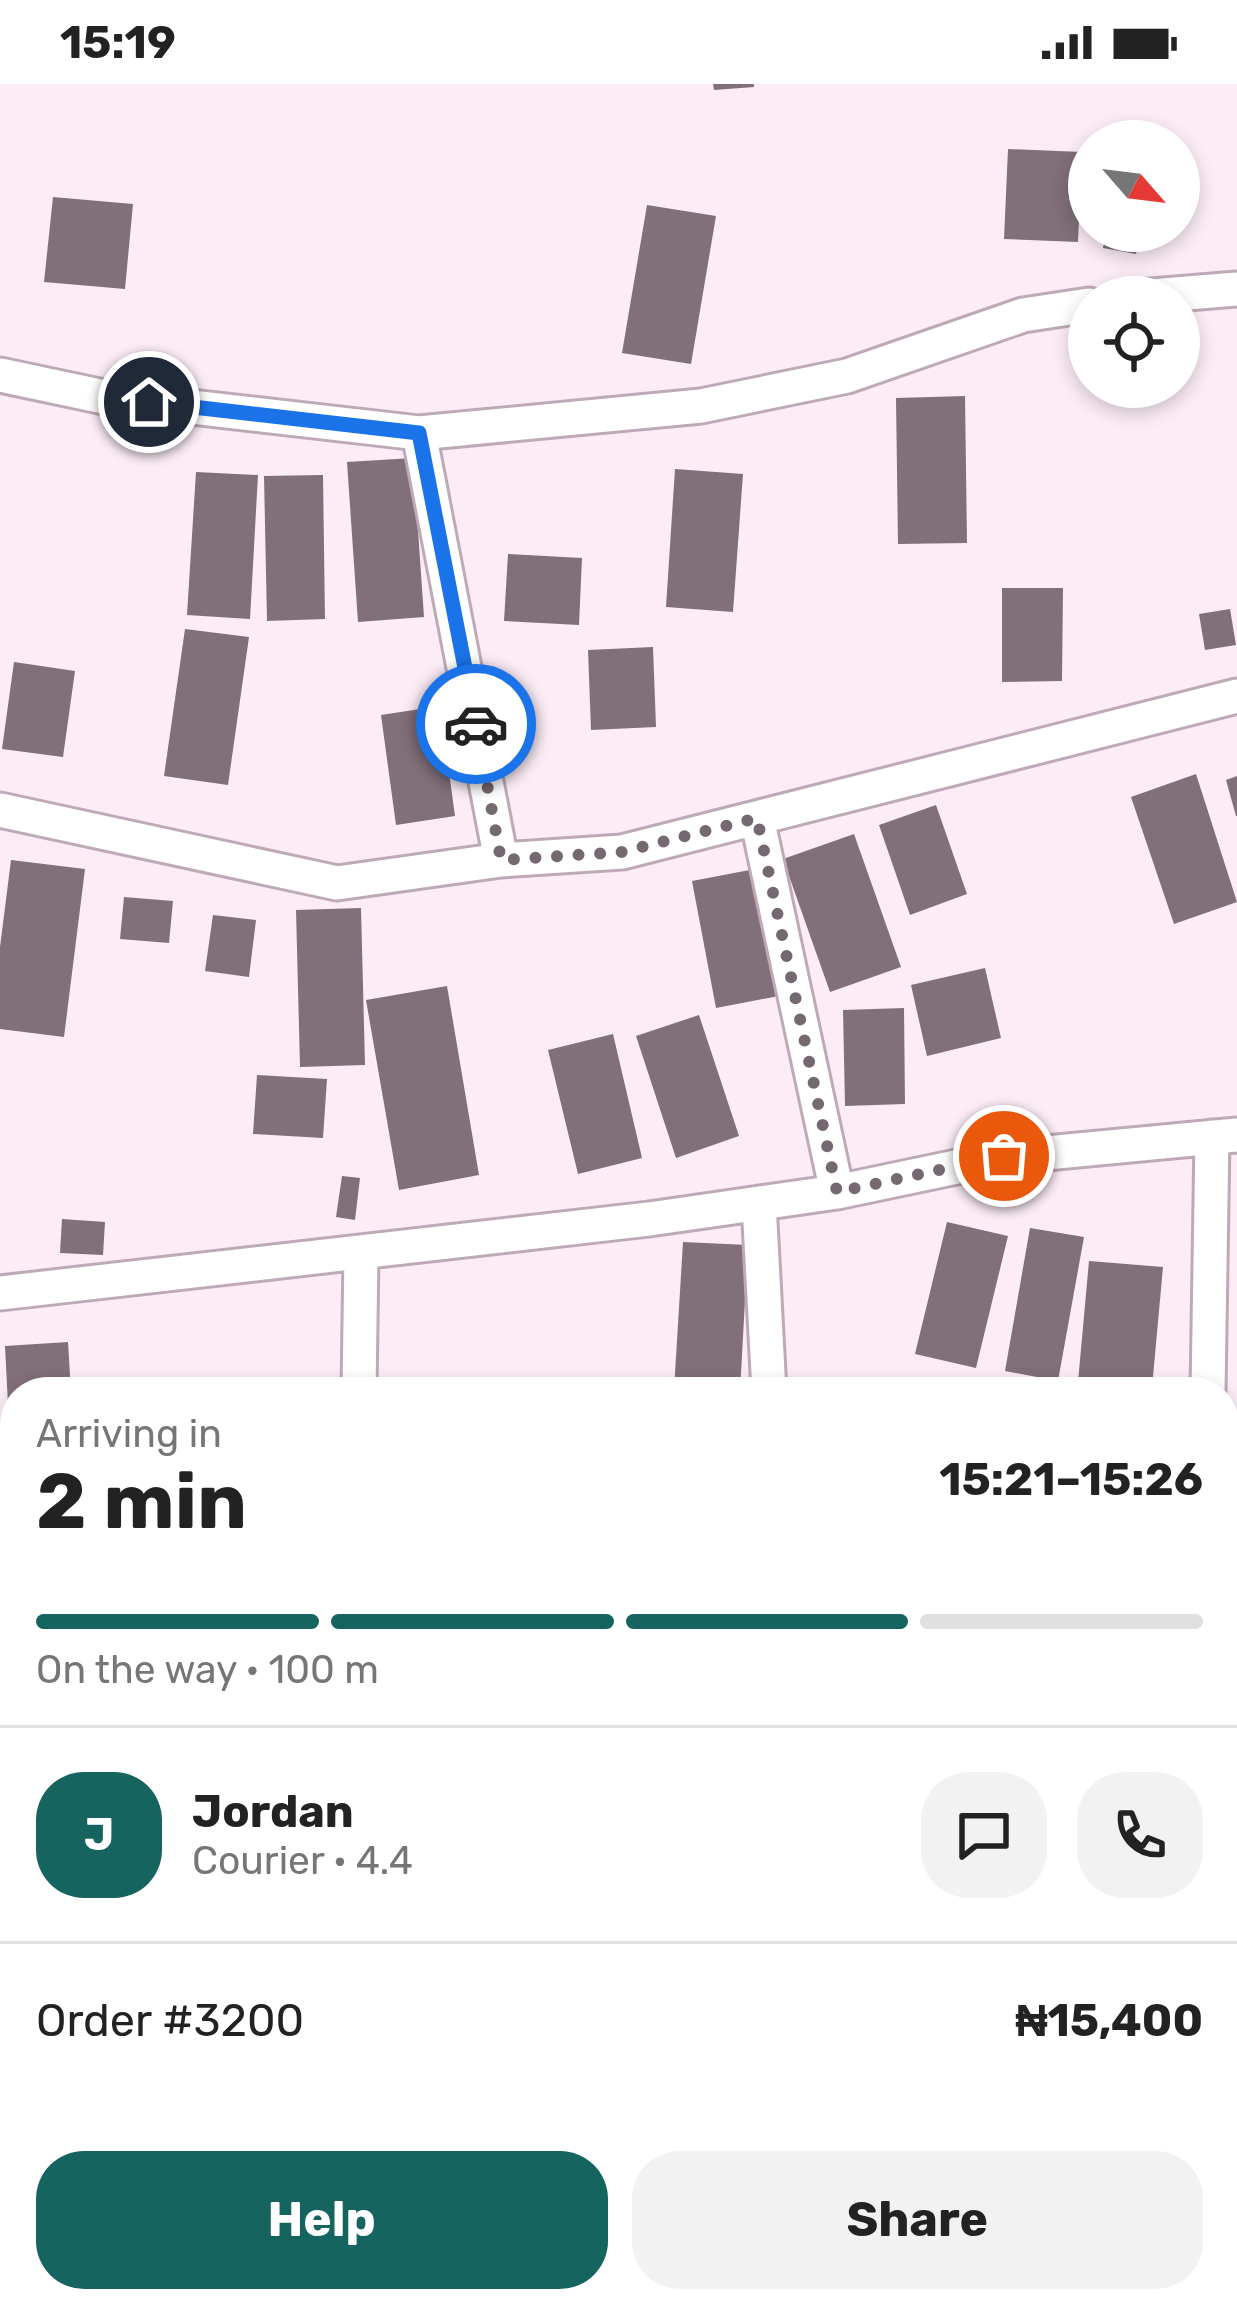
<!DOCTYPE html>
<html lang="en">
<head>
<meta charset="utf-8">
<style>
	body { margin:0; font-family:Rubik,sans-serif; background:#f2f2f2; color:#222; height:100vh; display:flex; flex-direction:column; font-size:45px; white-space:nowrap }
	* { box-sizing:border-box; margin:0 }
	p { font-size:39px; color:#767676 }
	.icon { flex:none; width:66px; height:66px; fill:none; stroke:currentColor; stroke-width:2; stroke-linecap:round; stroke-linejoin:round }
	.map { position:relative; flex:1; overflow:hidden }
	.sheet { position:absolute; left:0px; top:1293px; width:1239px; height:936px; display:flex; flex-direction:column; background:#fff; border-radius:48px 48px 0 0; box-shadow:0 6px 18px #0003 }
	.sheet>* { flex:none }
	.needle { width:78px; rotate:118deg }
	.fabs { position:absolute; left:1068px; top:36px; display:grid; gap:24px }
	.fabs a { display:grid; place-items:center; width:132px; height:132px; border-radius:50%; background:#fff; box-shadow:0 6px 18px #0003; font-size:60px }
	.pin { position:absolute; display:grid; place-items:center; width:102px; height:102px; color:#fff; margin:-51px; border:6px solid #fff; border-radius:50%; box-shadow:0 3px 12px #0007 }
	.courier { position:absolute; display:grid; place-items:center; width:120px; height:120px; margin:-60px; border:9px solid #1a73e8; border-radius:50%; background:#fff; color:#222; box-shadow:0 3px 15px #0007 }
	.headline em { font-style:normal; font-weight:700 }
	.headline div { display:flex; flex-direction:column-reverse }
	.headline { display:flex; align-items:center; justify-content:space-between; height:204px; padding:0 36px }
	h1 { font-size:78px; font-weight:700; line-height:90px }
	.bar { display:grid; grid-template-columns:repeat(4,1fr); gap:18px 12px; align-content:center; height:144px; padding:0 36px }
	.bar i { height:15px; border-radius:9px; background:#e0e0e0 }
	.bar .selected { background:#16645f }
	.bar p { grid-column:span 4 }
	.line { display:flex; align-items:center; gap:30px; padding:0 36px; border-top:3px solid #e0e0e0 }
	.line div { flex:1 }
	.round { display:grid; place-items:center; flex:none; width:126px; height:126px; border-radius:48px; background:#f2f2f2 }
	.action { display:flex; gap:24px; margin-top:auto; padding:24px 36px }
	.action a { flex:1; height:138px; border-radius:48px; background:#16645f; color:#fff; font-size:48px; font-weight:700; line-height:138px; text-align:center }
	.action a+a { background:#f2f2f2; color:#222 }
	.status { display:flex; justify-content:space-between; align-items:center; height:84px; padding:0 60px; background:#fff; direction:ltr }
	.status svg { height:33px; fill:currentColor }
	.map>svg:first-child { display:block }
	.building { fill:#816f7a }
	.lines { fill:none; stroke-linecap:round; stroke-linejoin:round }
	.minor-casing { stroke:#beaab7; stroke-width:39 }
	.minor { stroke:#fff; stroke-width:33 }
	.done { stroke:#746970; stroke-width:12; stroke-dasharray:0 21.6 }
	.route { stroke:#1a73e8; stroke-width:15 }
</style>
</head>
<body>
<div class="status"><b>15:19</b><svg viewBox="0 0 49 12"><path d="M0 12V9h3v3zM5 12V6h3v6zM10 12V3h3v9zM15 12V0h3v12zM26 1h20v11H26zM47 4h2v5h-2z"/></svg></div>
<div class="map">
<svg width="1237" height="2229" viewBox="0 0 1237 2229">
	<rect width="100%" height="100%" fill="#fcecf6"/>
	<!-- building -->
	<path class="building" d="M713,0H754V3L714,6Z
		M1008,65L1082,68L1078,158L1004,155Z
		M53,113L133,120L125,205L44,198Z
		M647,121L716,132L691,280L622,269Z
		M1106,147H1141L1136,170L1103,164Z
		M965,312L967,459L898,460L896,314Z
		M413,374L424,533L358,538L347,378Z
		M675,385L743,390L733,528L666,523Z
		M196,388L258,391L250,535L187,531Z
		M323,391L325,535L267,537L264,392Z
		M508,470L582,474L579,541L504,537Z
		M1002,504H1063L1062,597L1002,598Z
		M1230,525L1236,561L1205,566L1199,530Z
		M185,545L249,553L228,701L164,692Z
		M653,563L656,643L591,646L588,566Z
		M14,578L75,587L63,673L2,665Z
		M440,622L455,732L396,741L381,631Z
		M1196,690L1237,818L1174,840L1131,713Z
		M1237,692V732H1236L1226,696Z
		M936,721L967,810L910,831L879,741Z
		M854,750L901,883L830,908L783,775Z
		M11,776L85,785L64,953L0,945V863Z
		M755,785L779,912L716,924L692,797Z
		M124,813L173,817L169,859L120,855Z
		M361,824L365,981L300,983L296,826Z
		M213,831L256,836L249,893L205,887Z
		M985,884L1001,954L927,972L911,901Z
		M447,902L479,1091L399,1106L366,916Z
		M904,924L905,1020L845,1022L843,926Z
		M699,931L739,1052L676,1074L636,952Z
		M613,950L642,1074L578,1090L548,966Z
		M257,991L327,995L323,1054L253,1050Z
		M342,1092L360,1094L355,1136L336,1133Z
		M62,1135L105,1138L103,1171L60,1169Z
		M947,1138L1008,1152L976,1284L915,1270Z
		M1030,1144L1084,1153L1058,1297L1005,1287Z
		M683,1158L748,1161L740,1308L674,1306Z
		M1089,1177L1163,1183L1152,1304L1078,1298Z
		M68,1258L71,1308H15V1360H10L5,1262Z
		M200,2214H269L271,2229H202Z
		M285,2214H364V2218L286,2226Z"/>
	<g class="lines">
		<!-- minor casing -->
		<g class="minor-casing">
			<path id="minor" d="M1139,213L1237,205
				M0,291L104,313L419,349L701,322L847,292L1023,231L1089,221
				M419,349L501,776
				M0,726L337,799L501,776L622,768L1237,612
				M757,734L837,1108
				M759,1119L769,1308
				M0,1209L649,1135L837,1108L1004,1073L1237,1051
				M359,1308L361,1170
				M1208,1308L1212,1053
				M0,1898L15,1899
				M1224,1919L1237,1920"/>
		</g>
		<!-- minor -->
		<use href="#minor" class="minor"/>
	</g>
	<g class="lines">
		<!-- done -->
		<path class="done" d="M476,640L501,776L622,768L757,734L837,1108L1004,1072"/>
		<!-- route -->
		<path class="route" d="M149,318L419,349L476,640"/>
	</g>
</svg>
<div class="fabs">
<a><svg class="needle" viewBox="-14 -14 28 28"><path d="M0-13l5 13h-10z" fill="#e53935"/><path d="M0 13l5-13h-10z" fill="#767676"/></svg></a>
<a><svg class="icon" aria-label="locate" viewBox="0 0 24 24"><circle cx="12" cy="12" r="6"/><path d="M12 2v4M12 18v4M2 12h4M18 12h4"/></svg></a>
</div>
<div class="pin" style="left:1004px;top:1072px;background:#ea580c"><svg class="icon" aria-label="bag" viewBox="0 0 24 24"><path d="M5 8h14l-1 12H6zM9 8a3 3 0 0 1 6 0"/></svg></div>
<div class="pin" style="left:149px;top:318px;background:#1f2937"><svg class="icon" aria-label="home" viewBox="0 0 24 24"><path d="M3 11l9-7 9 7M6 9v11h12V9"/></svg></div>
<div class="courier" style="left:476px;top:640px"><svg class="icon" aria-label="car" viewBox="0 0 24 24"><path d="M5 17H2v-5l4-1 3-4h7l3 4 3 1v5h-3M9 17h6M6 11h13"/><circle cx="7" cy="17" r="2"/><circle cx="17" cy="17" r="2"/></svg></div>
<section class="sheet">
<div class="headline"><div><h1>2 min</h1><p>Arriving in</p></div><em>15:21–15:26</em></div>
<div class="bar"><i class="selected"></i><i class="selected"></i><i class="selected"></i><i></i><p>On the way · 100 m</p></div>
<div class="line" style="height:216px"><b class="round" style="background:#16645f;color:#fff">J</b><div><b>Jordan</b><p>Courier · 4.4</p></div><a class="round"><svg class="icon" aria-label="chat" viewBox="0 0 24 24"><path d="M4 5h16v11H9l-5 4z"/></svg></a><a class="round"><svg class="icon" aria-label="phone" viewBox="0 0 24 24"><path d="M5 4h4l2 5-3 2q2 4 5 5l2-3 5 2v4C11 20 4 13 5 4z"/></svg></a></div>
<div class="line" style="height:156px"><div>Order #3200</div><b>₦15,400</b></div>
<div class="action"><a>Help</a><a>Share</a></div>
</section>
</div>
</body>
</html>
